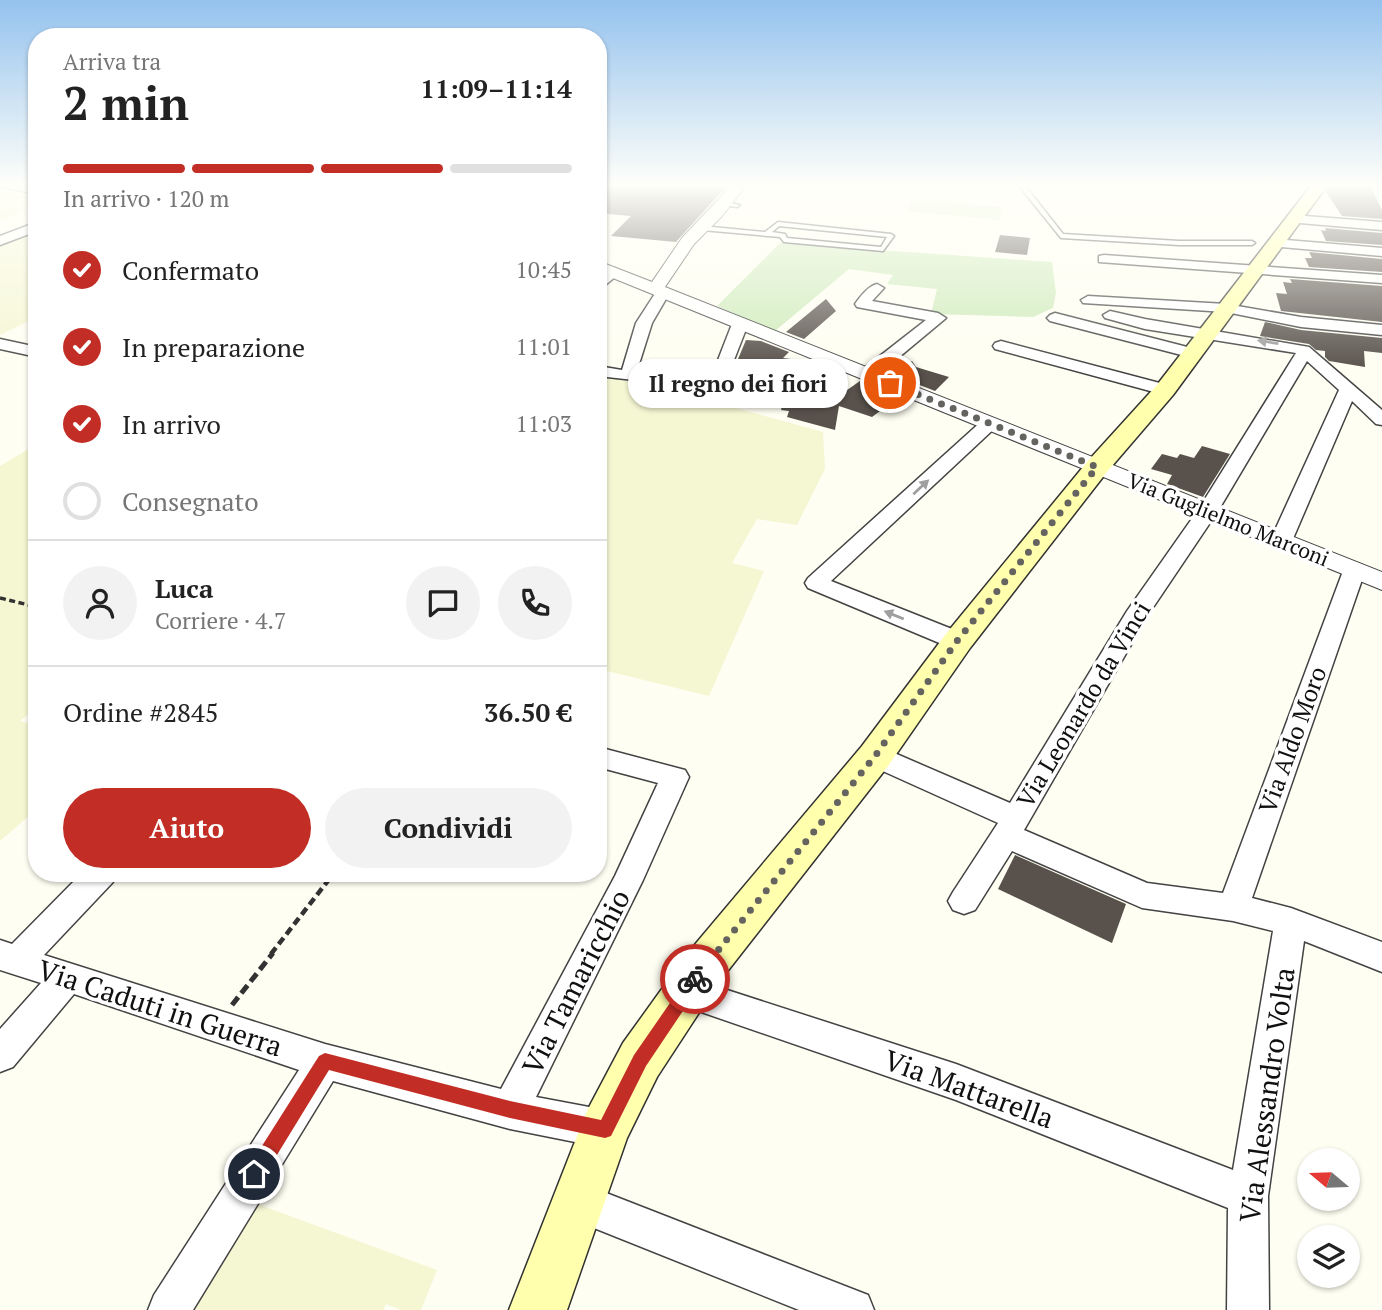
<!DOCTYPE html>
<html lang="it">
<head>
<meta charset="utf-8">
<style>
	body { margin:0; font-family:"PT Serif",serif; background:#f2f2f2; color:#222; height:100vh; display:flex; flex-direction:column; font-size:26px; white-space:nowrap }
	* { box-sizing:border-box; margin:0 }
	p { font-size:23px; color:#767676 }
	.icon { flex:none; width:38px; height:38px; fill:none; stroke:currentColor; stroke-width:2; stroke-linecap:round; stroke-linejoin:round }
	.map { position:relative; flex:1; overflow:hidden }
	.panel { position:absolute; left:28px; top:28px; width:579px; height:854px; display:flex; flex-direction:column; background:#fff; border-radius:28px; box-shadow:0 2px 5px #0004 }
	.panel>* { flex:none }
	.needle { width:46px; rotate:289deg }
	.buttons { position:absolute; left:1297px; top:1148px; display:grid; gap:14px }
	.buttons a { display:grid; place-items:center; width:63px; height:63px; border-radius:50%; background:#fff; box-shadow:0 2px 5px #0004; font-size:35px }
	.pin { position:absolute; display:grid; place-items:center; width:60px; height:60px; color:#fff; margin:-30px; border:4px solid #fff; border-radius:50%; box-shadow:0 2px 7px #0007 }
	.courier { position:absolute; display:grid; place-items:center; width:70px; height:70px; margin:-35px; border:5px solid #c22e25; border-radius:50%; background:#fff; color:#222; box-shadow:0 2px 9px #0007 }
	.bubble { position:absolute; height:49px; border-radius:24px; background:#fff; box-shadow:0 2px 5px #0004; font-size:23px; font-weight:600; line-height:49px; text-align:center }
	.summary em { font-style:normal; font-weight:600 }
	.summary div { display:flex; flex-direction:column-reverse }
	.summary { display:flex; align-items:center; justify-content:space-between; height:119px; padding:0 35px }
	h1 { font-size:46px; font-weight:600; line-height:52px }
	.bar { display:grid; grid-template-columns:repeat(4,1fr); gap:10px 7px; align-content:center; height:84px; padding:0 35px }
	.bar i { height:9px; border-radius:5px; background:#e0e0e0 }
	.bar .active { background:#c22e25 }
	.bar p { grid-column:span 4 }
	.line { display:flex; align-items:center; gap:18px; padding:0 35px; border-top:2px solid #e0e0e0 }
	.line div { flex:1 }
	.round { display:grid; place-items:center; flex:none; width:74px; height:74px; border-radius:37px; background:#f2f2f2 }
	ol { padding:0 35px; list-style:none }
	li { display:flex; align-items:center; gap:21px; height:77px }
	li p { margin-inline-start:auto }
	li .icon { padding:7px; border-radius:50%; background:#c22e25; color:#fff; stroke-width:4 }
	li:last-child { color:#767676 }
	li i { width:38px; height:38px; border:4px solid #e0e0e0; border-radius:50% }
	.button { display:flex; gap:14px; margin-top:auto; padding:14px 35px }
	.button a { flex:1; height:80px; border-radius:42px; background:#c22e25; color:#fff; font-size:28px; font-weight:600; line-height:80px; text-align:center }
	.button a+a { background:#f2f2f2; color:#222 }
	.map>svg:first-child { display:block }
	.farmland { fill:#f5f6d2 }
	.green { fill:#cfebbb }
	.pitch { fill:#e1f2cd }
	.building { fill:#59524c }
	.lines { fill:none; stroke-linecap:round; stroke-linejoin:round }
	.service-casing { stroke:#434343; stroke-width:3 }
	.minor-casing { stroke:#434343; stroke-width:3 }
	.tertiary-casing { stroke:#434343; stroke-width:2 }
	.secondary-casing { stroke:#323232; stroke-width:3 }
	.path-far2 { stroke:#323232; stroke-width:3.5; stroke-dasharray:6 3.5; stroke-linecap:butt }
	.path-far1 { stroke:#323232; stroke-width:4.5; stroke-dasharray:8 4.5; stroke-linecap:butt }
	.path { stroke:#323232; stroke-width:5; stroke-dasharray:10 5; stroke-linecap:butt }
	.service { fill:#fff; fill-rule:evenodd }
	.minor { fill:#fff; fill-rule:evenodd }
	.tertiary { fill:#fff; fill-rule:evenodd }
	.secondary { fill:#ffffad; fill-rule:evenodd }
	.oneway { fill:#9f9f9f }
	.route { fill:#c22e25 }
	.done { stroke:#64635f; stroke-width:7; stroke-dasharray:0 12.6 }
	.labels { text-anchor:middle; stroke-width:7; stroke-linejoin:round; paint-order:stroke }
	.far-street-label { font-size:21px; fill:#101010; stroke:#fff }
	.street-label { font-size:24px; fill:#101010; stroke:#fff }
	.near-street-label { font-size:28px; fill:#101010; stroke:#fff }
</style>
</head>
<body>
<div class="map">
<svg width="1382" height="1310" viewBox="0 0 1382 1310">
	<rect width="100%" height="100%" fill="#fffef2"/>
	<!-- farmland -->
	<path class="farmland" d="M0,189L37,193V207L0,220Z
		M37,229V317L0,335V243Z
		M598,374L622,377L823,432L825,469L797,525L757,519L732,563L764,571L709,696L599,669Z
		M37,444V707L20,721L37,726V809L0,841V466Z
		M252,1202L437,1270L421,1310H401L386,1304L383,1310H186Z"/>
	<!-- green -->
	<path class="green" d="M780,243L1052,262L1056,293L1053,308L1033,317L931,314L937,289L887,284L893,275L849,269L775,331L717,306Z"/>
	<!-- pitch -->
	<path class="pitch" d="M912,198L1003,207L1000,220L906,211Z"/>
	<!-- building -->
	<path class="building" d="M598,187H726L676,242L611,236L631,216L598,213Z
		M1328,187H1371L1382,210V219L1342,216L1326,192Z
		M1325,228L1382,233V245L1326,241L1321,230L1326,231Z
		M1000,235L1030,238L1027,255L995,252Z
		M1309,252L1382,259V272L1309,267L1305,258H1312Z
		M1290,279L1382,286V322L1281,311L1276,293L1287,294L1283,282L1292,283Z
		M826,299L836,311L804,339L786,332Z
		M1265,322L1301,330L1382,338V353L1364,351L1365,367L1329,361L1325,357V351L1316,350L1309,344L1260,336Z
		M746,340L761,341L789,352L783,358L813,362L805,395L837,397L860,381L899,397L872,417L839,406L835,430L787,417L789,411L781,410L786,387L736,383L738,378H734L742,359H738Z
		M898,361L906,364L912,361L916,367L949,377L935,391L886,372Z
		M1202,446L1230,454L1203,497L1167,484L1172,475L1151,469L1162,454L1177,458L1180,454L1194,458Z
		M1015,855L1126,904L1112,943L998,889Z"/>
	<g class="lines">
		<!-- service casing -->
		<g class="service-casing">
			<path id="service" d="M1020,187H1026L1063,234L1179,241H1252L1255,243L1252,245H1179L1061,238Z
				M725,202L740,205L737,207L723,205Z
				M778,222L891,234L894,236L883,251L784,242L780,237L702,230L699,228L702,226L765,232ZM779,226L887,237L881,247L787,238L785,234L772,232Z"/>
		</g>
		<!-- minor casing -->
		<g class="minor-casing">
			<path id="minor" d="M2,187L37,188V194Z
				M1292,215L1382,222V230L1288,222V216Z
				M37,222V231L0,245V236Z
				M1274,239L1382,248V256L1269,246V240Z
				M1104,255L1382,275V283L1099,262V256Z
				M614,268L621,272L598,291V279Z
				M877,284L884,288L872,301L938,313L946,318L874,378H862L860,374L862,370L926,320L857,307L855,304C860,297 868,286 877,284Z
				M663,288L670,292L652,323L634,380L598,376V366L622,370L636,323L658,289Z
				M1088,296L1226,304L1301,317L1382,325V335L1301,327L1226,312L1083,303L1081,300Z
				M1110,311L1145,319L1309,347L1382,410V425L1376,424L1352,401L1292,541L1289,546H1273L1270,541L1339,390L1307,361L1218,511L1150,612L1024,830L1147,883L1223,893L1343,571L1346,566H1362L1365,571L1252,898L1291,908L1382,942V972L1304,941L1268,1196L1269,1310H1227L1228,1208L956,1100L675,1003L670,992L675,981L687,977L956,1064L1233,1170L1273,931L1233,921L1142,908L1012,851L975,910L964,914L953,910L948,901L953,892L998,823L865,763L861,756L865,749L875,746L885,749L1010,803L1127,611L1198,510L1296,353L1145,329L1105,318L1103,315Z
				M1055,313L1199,350L1201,353L1193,358L1050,321L1047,318L1050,315Z
				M740,319L748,324L727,378L719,383L713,382L711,378L732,324Z
				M0,339L37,347V357L0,349Z
				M1001,341L1171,386L1174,390L1165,395L995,349L993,346L995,343Z
				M990,418L999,423L996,427L831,581L967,635L970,641L967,647L958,649L949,647L808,588L805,583L808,578L984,419Z
				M598,747L685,770L689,777L643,880L536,1097L605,1110L618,1116L624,1129L618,1142L605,1148L510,1129L333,1081L193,1310H148L154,1295L299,1070L74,994L13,1067L0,1072V1029L41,983L0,970V940L12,944L82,873H117L113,882L44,955L325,1044L501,1089L615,876L658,783L598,767Z
				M578,1182L868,1295L874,1310H799L564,1216L558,1202L564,1188Z"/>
		</g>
		<!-- tertiary casing -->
		<g class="tertiary-casing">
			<path id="tertiary" d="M730,187H745L722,216L694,244L665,287L1382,572V590L598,272V261L652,282L682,238Z"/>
		</g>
		<!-- secondary casing -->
		<g class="secondary-casing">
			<path id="secondary" d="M1310,187H1326L1173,395L1106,473L970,648L888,766L719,982L657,1077L627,1138L567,1310H509L587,1111L623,1043L687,954L862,746L946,634L1088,461L1157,385Z"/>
		</g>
		<!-- path-far2 -->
		<path class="path-far2" d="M0,598L37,607"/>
		<!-- path-far1 -->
		<path class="path-far1" d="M271,954L334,873"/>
		<!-- path -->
		<path class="path" d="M232,1005L273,953"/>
		<!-- service -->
		<use href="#service" class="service"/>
		<!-- minor -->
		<use href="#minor" class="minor"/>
		<!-- tertiary -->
		<use href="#tertiary" class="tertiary"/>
		<!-- secondary -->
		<use href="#secondary" class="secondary"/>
	</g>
	<!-- one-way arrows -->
	<defs><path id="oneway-solid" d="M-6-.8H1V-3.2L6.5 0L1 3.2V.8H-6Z" transform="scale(1.75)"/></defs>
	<g class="oneway">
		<use href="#oneway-solid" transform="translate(1268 342) rotate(-171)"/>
		<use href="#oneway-solid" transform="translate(921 487) rotate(-43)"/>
		<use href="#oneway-solid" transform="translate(894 615) rotate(-158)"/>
	</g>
	<!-- sky -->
	<linearGradient id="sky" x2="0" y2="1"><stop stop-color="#94c2ee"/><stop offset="0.5" stop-color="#fffff9"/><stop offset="1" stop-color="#fffff9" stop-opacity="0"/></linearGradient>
	<rect width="1382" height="371" fill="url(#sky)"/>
	<!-- route -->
	<path class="route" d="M695,972L701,974L703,979L701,984L646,1066L611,1136L605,1138L510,1118L329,1070L261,1181L254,1184L248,1181L245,1174L248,1168L319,1056L325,1053L510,1101L601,1120L634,1055L690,974Z"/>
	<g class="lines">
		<!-- done -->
		<path class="done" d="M695,979L875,756L957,641L1097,467L890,383"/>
	</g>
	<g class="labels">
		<!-- far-street labels -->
		<g class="far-street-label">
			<text transform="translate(1228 520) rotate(22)" y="7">Via Guglielmo Marconi</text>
		</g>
		<!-- street labels -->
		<g class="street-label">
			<text transform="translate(1084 705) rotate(-59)" y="8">Via Leonardo da Vinci</text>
			<text transform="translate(1293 740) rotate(-70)" y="8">Via Aldo Moro</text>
		</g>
		<!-- near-street labels -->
		<g class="near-street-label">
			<text transform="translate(576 982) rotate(-63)" y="10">Via Tamaricchio</text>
			<text transform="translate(160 1008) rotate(18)" y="10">Via Caduti in Guerra</text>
			<text transform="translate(969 1089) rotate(20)" y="10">Via Mattarella</text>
			<text transform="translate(1267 1095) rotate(-82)" y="10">Via Alessandro Volta</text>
		</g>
	</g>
</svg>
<div class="buttons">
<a><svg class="needle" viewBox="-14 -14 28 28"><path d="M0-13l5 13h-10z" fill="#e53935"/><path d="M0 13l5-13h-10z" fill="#767676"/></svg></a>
<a><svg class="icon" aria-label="layers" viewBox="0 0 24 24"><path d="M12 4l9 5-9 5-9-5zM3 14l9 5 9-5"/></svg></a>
</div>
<div class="pin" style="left:890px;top:383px;background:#ea580c"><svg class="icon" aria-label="bag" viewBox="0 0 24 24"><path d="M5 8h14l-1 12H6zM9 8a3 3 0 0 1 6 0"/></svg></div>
<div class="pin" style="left:254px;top:1174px;background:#1f2937"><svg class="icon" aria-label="home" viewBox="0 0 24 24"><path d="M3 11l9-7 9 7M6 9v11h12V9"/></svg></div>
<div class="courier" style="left:695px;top:979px"><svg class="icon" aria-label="bike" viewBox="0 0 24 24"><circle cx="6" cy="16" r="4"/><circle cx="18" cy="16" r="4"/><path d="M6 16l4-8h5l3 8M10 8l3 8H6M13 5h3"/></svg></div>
<div class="bubble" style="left:628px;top:359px;width:220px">Il regno dei fiori</div>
<section class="panel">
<div class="summary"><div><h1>2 min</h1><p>Arriva tra</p></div><em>11:09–11:14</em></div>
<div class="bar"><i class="active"></i><i class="active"></i><i class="active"></i><i></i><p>In arrivo · 120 m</p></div>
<ol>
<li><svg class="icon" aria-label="check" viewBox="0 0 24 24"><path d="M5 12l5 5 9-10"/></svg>Confermato<p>10:45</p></li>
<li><svg class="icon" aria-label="check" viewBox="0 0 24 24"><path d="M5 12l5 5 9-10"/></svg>In preparazione<p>11:01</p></li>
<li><svg class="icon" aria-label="check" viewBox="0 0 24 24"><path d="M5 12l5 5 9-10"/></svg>In arrivo<p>11:03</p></li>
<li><i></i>Consegnato</li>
</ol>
<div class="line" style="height:126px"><a class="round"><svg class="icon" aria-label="person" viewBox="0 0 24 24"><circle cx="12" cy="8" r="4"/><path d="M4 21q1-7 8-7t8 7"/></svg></a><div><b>Luca</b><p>Corriere · 4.7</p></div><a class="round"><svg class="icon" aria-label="chat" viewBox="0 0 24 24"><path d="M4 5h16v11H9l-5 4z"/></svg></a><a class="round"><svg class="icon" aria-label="phone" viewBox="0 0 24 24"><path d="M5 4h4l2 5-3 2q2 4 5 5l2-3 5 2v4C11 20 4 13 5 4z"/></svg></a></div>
<div class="line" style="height:91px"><div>Ordine #2845</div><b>36.50 €</b></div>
<div class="button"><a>Aiuto</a><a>Condividi</a></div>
</section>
</div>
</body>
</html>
